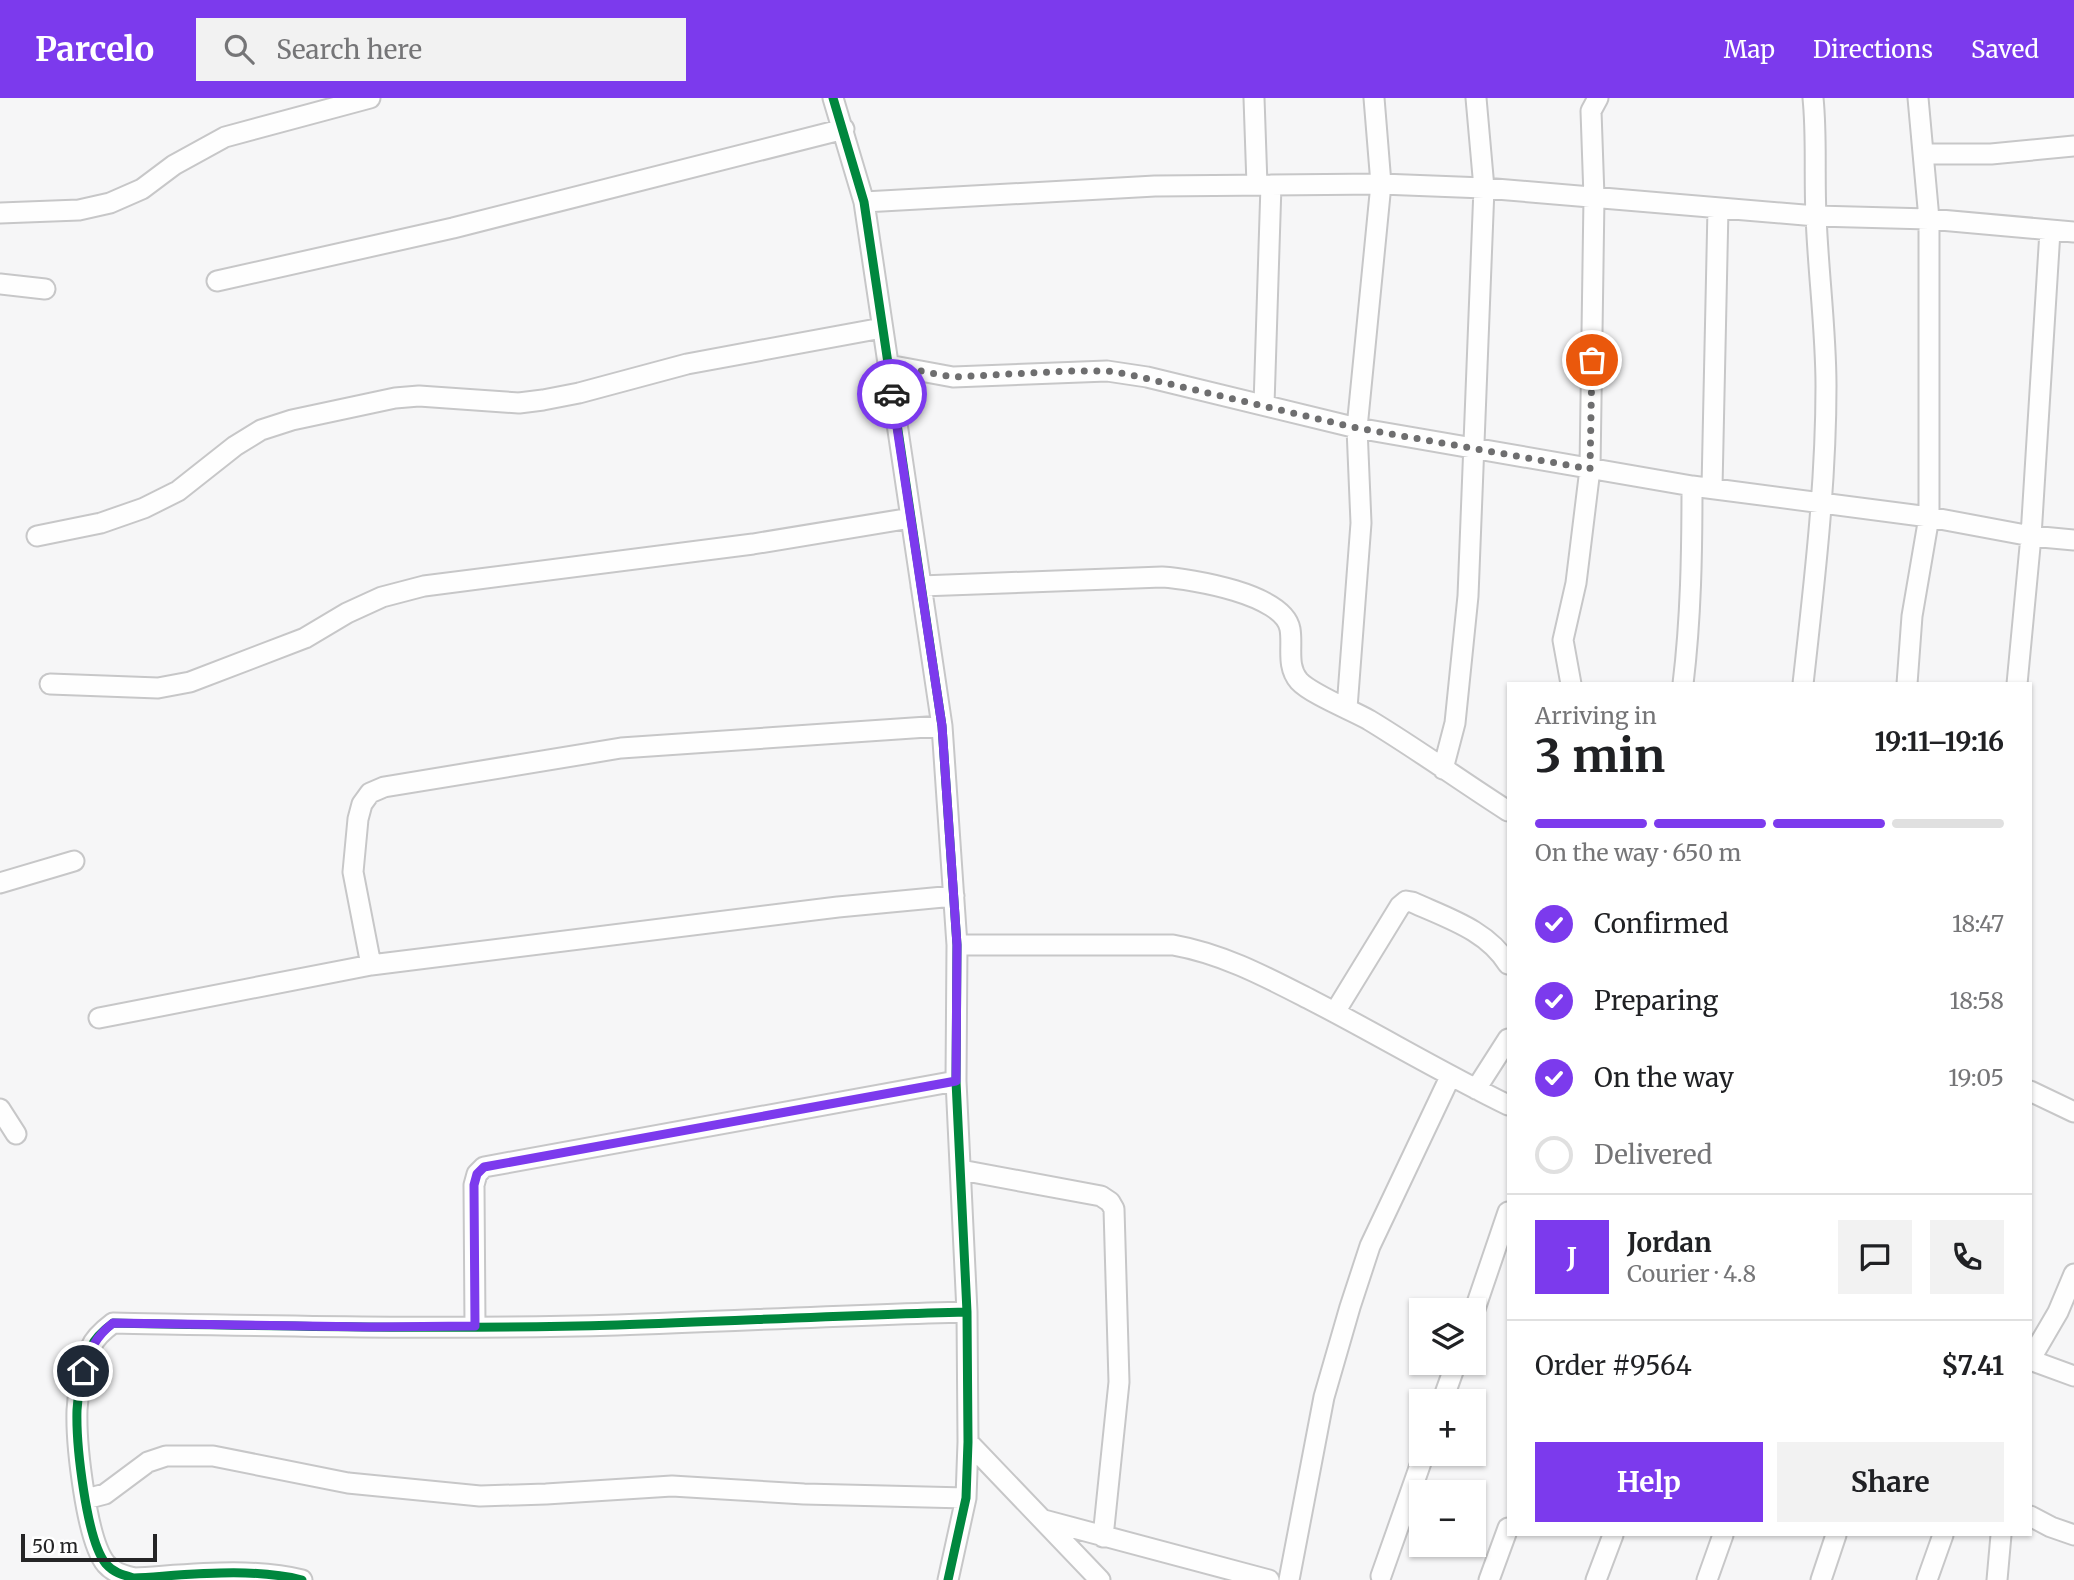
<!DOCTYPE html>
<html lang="en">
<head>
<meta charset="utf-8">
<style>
	body { margin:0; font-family:Merriweather,serif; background:#f2f2f2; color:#202124; height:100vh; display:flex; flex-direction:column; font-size:26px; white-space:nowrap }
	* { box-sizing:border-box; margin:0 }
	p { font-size:23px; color:#757577 }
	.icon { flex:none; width:38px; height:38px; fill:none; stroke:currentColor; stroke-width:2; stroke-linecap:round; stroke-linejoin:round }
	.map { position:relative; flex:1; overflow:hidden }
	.details { position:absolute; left:1507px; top:584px; width:525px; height:854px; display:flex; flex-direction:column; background:#fff; border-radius:0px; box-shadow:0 2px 5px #0004 }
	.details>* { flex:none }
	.fabs { position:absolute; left:1409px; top:1200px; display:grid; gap:14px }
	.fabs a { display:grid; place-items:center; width:77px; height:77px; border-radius:0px; background:#fff; box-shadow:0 2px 5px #0004; font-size:35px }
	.scale { position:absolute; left:21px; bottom:18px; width:136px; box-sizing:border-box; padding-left:7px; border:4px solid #252526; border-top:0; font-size:19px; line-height:24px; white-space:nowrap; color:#252526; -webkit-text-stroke:5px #fff; paint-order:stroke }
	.pin { position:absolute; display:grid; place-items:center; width:60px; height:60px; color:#fff; margin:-30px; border:4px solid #fff; border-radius:50%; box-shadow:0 2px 7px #0007 }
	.courier { position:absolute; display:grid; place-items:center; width:70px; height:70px; margin:-35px; border:5px solid #7c3aed; border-radius:50%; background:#fff; color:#222; box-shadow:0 2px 9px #0007 }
	.overview em { font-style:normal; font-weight:700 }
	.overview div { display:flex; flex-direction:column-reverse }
	.overview { display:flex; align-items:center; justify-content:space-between; height:119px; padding:0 28px }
	h1 { font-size:46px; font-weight:700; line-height:52px }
	.bar { display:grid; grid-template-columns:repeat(4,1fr); gap:10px 7px; align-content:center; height:84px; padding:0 28px }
	.bar i { height:9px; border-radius:5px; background:#e0e0e0 }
	.bar .on { background:#7c3aed }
	.bar p { grid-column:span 4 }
	.line { display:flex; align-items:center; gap:18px; padding:0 28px; border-top:2px solid #e0e0e0 }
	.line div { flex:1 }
	.round { display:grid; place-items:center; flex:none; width:74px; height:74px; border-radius:0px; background:#f2f2f2 }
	ol { padding:0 28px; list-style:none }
	li { display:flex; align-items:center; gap:21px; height:77px }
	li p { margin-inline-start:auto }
	li .icon { padding:7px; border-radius:50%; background:#7c3aed; color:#fff; stroke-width:4 }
	li:last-child { color:#757577 }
	li i { width:38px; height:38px; border:4px solid #e0e0e0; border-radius:50% }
	.action { display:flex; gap:14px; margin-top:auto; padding:14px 28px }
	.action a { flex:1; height:80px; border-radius:0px; background:#7c3aed; color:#fff; font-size:28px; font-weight:700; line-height:80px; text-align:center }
	.action a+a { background:#f2f2f2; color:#202124 }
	header { display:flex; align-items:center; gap:42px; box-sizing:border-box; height:98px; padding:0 35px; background:#7c3aed; color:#fff }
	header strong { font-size:33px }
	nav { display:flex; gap:38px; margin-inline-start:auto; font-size:24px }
	.search { width:490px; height:63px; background:#f2f2f2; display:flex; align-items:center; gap:18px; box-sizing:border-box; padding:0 24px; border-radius:0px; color:#757577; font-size:26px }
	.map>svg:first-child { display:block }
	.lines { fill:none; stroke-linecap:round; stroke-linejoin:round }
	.minor-casing { stroke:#c7c7c8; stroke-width:23 }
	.minor { stroke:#fefefe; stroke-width:19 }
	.cycleway-casing { stroke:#fff; stroke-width:13 }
	.cycleway { stroke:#00873e; stroke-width:9 }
	.done { stroke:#6e6e6f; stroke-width:7; stroke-dasharray:0 12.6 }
	.route { stroke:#7c3aed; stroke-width:9 }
</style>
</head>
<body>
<header>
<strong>Parcelo</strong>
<div class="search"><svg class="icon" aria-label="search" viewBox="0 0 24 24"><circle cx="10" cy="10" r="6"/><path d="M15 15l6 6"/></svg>Search here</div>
<nav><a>Map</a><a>Directions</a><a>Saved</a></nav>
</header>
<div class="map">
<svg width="2074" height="1482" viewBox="0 0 2074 1482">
	<rect width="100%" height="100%" fill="#f6f6f7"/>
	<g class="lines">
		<!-- minor casing -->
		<g class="minor-casing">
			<path id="minor" d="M833,0L864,104L942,628L957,847L956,983L967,1214L968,1344L966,1400L948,1482
				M1254,0L1257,87
				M1925,56H1991L2074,48
				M864,104L1155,88L1381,86L1484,90L1816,118L1929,121L2074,134
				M0,115L79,112L110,105L142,91L174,67L225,39L370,0
				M217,183L453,130L844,31
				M0,186L45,191
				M888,267L953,279L1107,273L1147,279L1357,330L1692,388L1929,419L2031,438L2074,442
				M1264,307L1271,87
				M1712,390L1718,110
				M37,438L101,425L144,410L178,393L235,348L261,332L292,322L395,300L419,298L519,305L543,302L579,295L687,266L882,230
				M921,488L1162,479C1192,481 1284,496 1290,531C1293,548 1286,568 1299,583C1311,596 1351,612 1369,622C1417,651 1461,683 1508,713
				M50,586L158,590L190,584L305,540L347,515L382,499L424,488L753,446L911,420
				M1571,586L1563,542L1576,485L1590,371L1594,99L1591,13L1598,0
				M1683,586C1691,520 1692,454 1692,388
				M1803,586C1814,487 1826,388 1826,288C1826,231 1818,174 1816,117C1814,78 1817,39 1813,0
				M1907,586L1912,518L1929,419V121L1918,0
				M2017,586L2031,438L2050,133
				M1347,610L1361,425L1357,330L1381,86L1374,0
				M1443,671L1455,625L1468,498L1484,90L1476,0
				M0,785L74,763
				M957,847H1173C1224,856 1268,880 1313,903C1379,937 1442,975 1508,1007
				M371,867L353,774L358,721L362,706L370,695L384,689L621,650L942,628
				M1335,914L1400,808L1406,803L1412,804C1447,820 1487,832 1508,866
				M99,920L371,867L838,809L954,798
				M1476,991L1508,941
				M2030,993L2074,1014
				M0,1011L16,1036
				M961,1072L1101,1098L1110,1104L1114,1111L1119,1284L1103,1439
				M1474,1214L1508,1114
				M475,1228L474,1087L477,1076L484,1069L956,983
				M2030,1262L2058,1214L2074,1176
				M2030,1262L2074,1278
				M1442,1304L1456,1265
				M968,1344L1100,1482
				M86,1401L105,1396L148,1364L166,1358H213L348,1385L480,1398L546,1396L672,1388L804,1396L966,1400
				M2030,1418L2051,1429L2074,1437
				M1044,1422L1269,1482
				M1381,1478L1424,1356
				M302,1482C251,1469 187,1477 134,1480C123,1477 114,1475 106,1466C86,1442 76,1345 77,1312C78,1292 83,1267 91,1249C95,1239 105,1231 113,1225C281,1228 449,1232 617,1227C734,1223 850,1217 967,1214
				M1289,1482L1324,1299L1350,1209L1370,1148L1450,979
				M1489,1482L1508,1430
				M1596,1482L1613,1437
				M1707,1482L1723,1437
				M1821,1482L1836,1437
				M1927,1482L1943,1437
				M1997,1482L2001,1437"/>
		</g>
		<!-- minor -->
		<use href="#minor" class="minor"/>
		<!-- cycleway casing -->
		<g class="cycleway-casing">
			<path id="cycleway" d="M833,0L864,104L942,628L957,847L956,983L967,1214L968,1344L966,1400L948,1482
				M302,1482C251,1469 187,1477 134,1480C123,1477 114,1475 106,1466C86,1442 76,1345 77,1312C78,1292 83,1267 91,1249C95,1239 105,1231 113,1225C281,1228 449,1232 617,1227C734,1223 850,1217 967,1214"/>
		</g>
		<!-- cycleway -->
		<use href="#cycleway" class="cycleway"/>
	</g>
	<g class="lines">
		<!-- done -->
		<path class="done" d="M892,296L888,267L953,279L1069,273H1107L1127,276L1357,330L1590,371L1592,262"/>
		<!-- route -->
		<path class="route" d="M83,1273C90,1252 95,1239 113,1225L370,1229L475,1228L474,1087L477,1076L484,1069L956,983L957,847L942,628L892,296"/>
	</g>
</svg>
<div class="fabs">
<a><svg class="icon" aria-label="layers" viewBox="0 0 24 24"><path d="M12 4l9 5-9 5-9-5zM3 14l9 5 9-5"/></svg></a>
<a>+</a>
<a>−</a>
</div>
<div class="scale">50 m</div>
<div class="pin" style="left:1592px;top:262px;background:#ea580c"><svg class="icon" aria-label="bag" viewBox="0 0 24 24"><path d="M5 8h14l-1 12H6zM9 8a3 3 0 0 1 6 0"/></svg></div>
<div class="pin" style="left:83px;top:1273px;background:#1f2937"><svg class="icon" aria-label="home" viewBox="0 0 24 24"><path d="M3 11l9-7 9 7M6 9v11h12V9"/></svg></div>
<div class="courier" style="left:892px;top:296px"><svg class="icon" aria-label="car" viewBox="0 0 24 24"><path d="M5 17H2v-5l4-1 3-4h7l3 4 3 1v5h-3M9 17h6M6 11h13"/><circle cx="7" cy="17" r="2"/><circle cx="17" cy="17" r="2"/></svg></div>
<section class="details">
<div class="overview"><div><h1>3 min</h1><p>Arriving in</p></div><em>19:11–19:16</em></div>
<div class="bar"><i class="on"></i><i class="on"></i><i class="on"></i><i></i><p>On the way · 650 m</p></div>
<ol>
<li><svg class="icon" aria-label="check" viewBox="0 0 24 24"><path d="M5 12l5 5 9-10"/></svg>Confirmed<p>18:47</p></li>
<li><svg class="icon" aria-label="check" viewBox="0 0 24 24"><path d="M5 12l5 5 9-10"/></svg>Preparing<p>18:58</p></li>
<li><svg class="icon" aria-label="check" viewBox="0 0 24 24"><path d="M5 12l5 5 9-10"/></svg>On the way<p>19:05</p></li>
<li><i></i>Delivered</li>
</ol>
<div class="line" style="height:126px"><b class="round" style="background:#7c3aed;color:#fff">J</b><div><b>Jordan</b><p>Courier · 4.8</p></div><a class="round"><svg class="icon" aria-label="chat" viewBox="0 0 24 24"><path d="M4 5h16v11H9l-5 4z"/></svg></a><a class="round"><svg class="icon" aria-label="phone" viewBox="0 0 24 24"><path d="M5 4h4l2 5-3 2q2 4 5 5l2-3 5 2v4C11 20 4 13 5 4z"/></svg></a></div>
<div class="line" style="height:91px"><div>Order #9564</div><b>$7.41</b></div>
<div class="action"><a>Help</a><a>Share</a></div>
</section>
</div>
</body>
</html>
